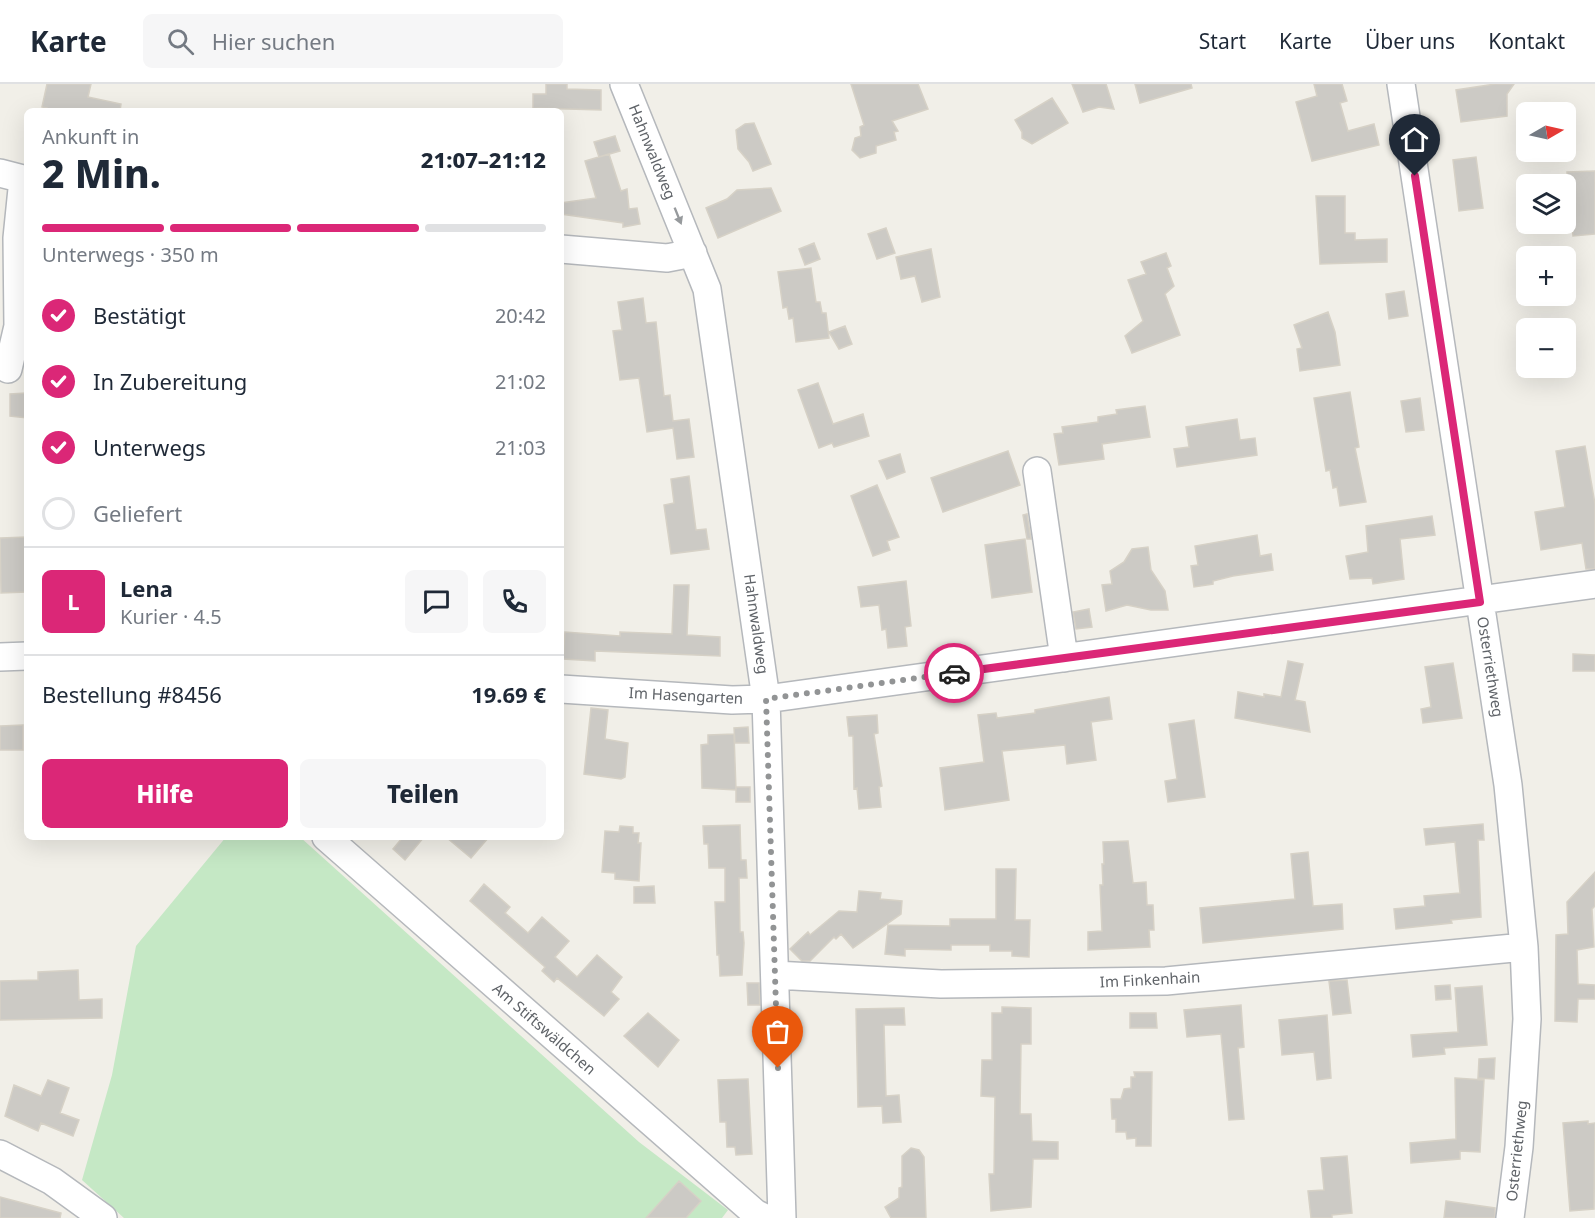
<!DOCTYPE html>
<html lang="de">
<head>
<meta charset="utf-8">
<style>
	body { margin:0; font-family:"Noto Sans",sans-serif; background:#f6f6f7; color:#1f2937; height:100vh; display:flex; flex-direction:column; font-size:22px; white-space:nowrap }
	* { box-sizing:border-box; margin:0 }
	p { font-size:20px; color:#747a83 }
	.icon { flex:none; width:33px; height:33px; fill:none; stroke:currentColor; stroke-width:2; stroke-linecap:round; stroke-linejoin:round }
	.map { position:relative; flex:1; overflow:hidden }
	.details { position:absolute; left:24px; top:24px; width:540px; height:732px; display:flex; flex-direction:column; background:#fff; border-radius:9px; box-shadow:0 6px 24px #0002 }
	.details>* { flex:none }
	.needle { width:39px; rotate:81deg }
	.tools { position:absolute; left:1516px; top:18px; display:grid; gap:12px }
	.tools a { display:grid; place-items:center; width:60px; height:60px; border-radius:9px; background:#fff; box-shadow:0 6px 24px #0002; font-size:30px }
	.pin { position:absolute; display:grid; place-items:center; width:51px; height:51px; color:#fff; margin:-62px -26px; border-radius:50% 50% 50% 0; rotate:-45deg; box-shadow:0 0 6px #0007 }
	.pin .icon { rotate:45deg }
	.courier { position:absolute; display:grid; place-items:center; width:60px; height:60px; margin:-30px; border:4px solid #db2777; border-radius:50%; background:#fff; color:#222; box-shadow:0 2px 8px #0007 }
	.headline em { font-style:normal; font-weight:800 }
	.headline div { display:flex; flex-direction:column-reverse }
	.headline { display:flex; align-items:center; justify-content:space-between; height:102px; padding:0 18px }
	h1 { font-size:39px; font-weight:800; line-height:45px }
	.bar { display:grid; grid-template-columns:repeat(4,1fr); gap:9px 6px; align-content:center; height:72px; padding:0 18px }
	.bar i { height:8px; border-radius:4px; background:#e0e1e3 }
	.bar .selected { background:#db2777 }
	.bar p { grid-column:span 4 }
	.line { display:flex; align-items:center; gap:15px; padding:0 18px; border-top:2px solid #e0e1e3 }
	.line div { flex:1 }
	.round { display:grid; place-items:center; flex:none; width:63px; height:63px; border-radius:9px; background:#f6f6f7 }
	ol { padding:0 18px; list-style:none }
	li { display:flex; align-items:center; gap:18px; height:66px }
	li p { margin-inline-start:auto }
	li .icon { padding:6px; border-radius:50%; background:#db2777; color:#fff; stroke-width:4 }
	li:last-child { color:#747a83 }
	li i { width:33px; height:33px; border:3px solid #e0e1e3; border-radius:50% }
	.cta { display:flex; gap:12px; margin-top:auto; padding:12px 18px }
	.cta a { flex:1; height:69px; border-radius:9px; background:#db2777; color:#fff; font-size:24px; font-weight:800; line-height:69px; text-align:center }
	.cta a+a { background:#f6f6f7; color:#1f2937 }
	header { display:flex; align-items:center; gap:36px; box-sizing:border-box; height:84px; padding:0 30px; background:#fff; border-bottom:2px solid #e0e1e3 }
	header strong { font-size:28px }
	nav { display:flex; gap:33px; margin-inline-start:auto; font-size:21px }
	.search { width:420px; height:54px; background:#f6f6f7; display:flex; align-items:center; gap:15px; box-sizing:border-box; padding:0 21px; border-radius:9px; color:#747a83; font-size:22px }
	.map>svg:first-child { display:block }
	.green { fill:#c5e8c5 }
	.building { fill:#cccac5; stroke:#d6d1c6; stroke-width:1.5 }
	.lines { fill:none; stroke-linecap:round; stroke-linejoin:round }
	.minor-casing { stroke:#b5b8bc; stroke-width:30 }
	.minor { stroke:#fff; stroke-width:27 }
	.oneway { fill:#979a9d }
	.done { stroke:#929495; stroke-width:6; stroke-dasharray:0 10.8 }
	.route { stroke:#db2777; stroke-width:8 }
	.labels { text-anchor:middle; stroke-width:5; stroke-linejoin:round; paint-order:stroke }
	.street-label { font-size:15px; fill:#5f6368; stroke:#fff }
</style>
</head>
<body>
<header>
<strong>Karte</strong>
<div class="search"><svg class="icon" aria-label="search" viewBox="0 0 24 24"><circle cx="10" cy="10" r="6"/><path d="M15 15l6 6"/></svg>Hier suchen</div>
<nav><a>Start</a><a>Karte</a><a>Über uns</a><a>Kontakt</a></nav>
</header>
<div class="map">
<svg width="1595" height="1134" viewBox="0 0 1595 1134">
	<rect width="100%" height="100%" fill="#f1efe8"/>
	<!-- green -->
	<path class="green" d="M226,753H300L639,1058L728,1126L722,1134H124L82,1096L112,991L136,862Z"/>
	<!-- building -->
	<path class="building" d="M47,0H91L88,13L121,20L120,27H46L47,24L42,23Z
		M546,0H567V5L601,6V26L533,24V10H546Z
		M851,0H918L928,25L892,37L898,47L894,48L896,56L876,62V69L860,74L852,66L855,54L861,52L860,43L864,41Z
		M1072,0H1106L1114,25L1099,23L1083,28Z
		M1135,0H1191L1192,4L1140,19Z
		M1314,0H1342L1347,17L1340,19L1348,47L1374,40L1379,61L1312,77L1296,18L1317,12Z
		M1495,0H1514L1507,10V32L1461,38L1456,6Z
		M1052,14L1068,39L1032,60L1022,54V48L1015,36Z
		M754,39L771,80L753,87L749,78L738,65L736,46L745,40Z
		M615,52L620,67L599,73L594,58Z
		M609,70L621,107L627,105L629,125L637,124L640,140L623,143V139L561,130V119L596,114L585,77Z
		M1476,73L1483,124L1459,127L1453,76Z
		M1595,87V150L1573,152L1567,88Z
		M771,104L781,127L718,154L706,124L727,115L737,106Z
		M1316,112H1345V149H1355V156L1387,155V178L1320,180Z
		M886,144L895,169L877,175L868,150Z
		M814,159L820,175L805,181L799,165Z
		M931,165L940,213L922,218L915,192L901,195L896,173Z
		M1166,169L1171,182L1167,184L1174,202L1165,210L1180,251L1132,269L1125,252L1143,237L1128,196L1146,190L1141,178Z
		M811,184L816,218H820L822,229H826L829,254L796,258L793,234L789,235L787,223L783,224L778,188Z
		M1404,207L1408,232L1389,235L1386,210Z
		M643,214L646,239L656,238L664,312L670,311L673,337L689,335L694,373L677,375L673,344L647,348L639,294L620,296L613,247L622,246L618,218Z
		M1328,228L1335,248L1340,281L1300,287L1297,265L1302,264L1294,241Z
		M845,242L852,260L839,265L829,248Z
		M818,299L833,340L863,330L869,352L834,363L832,359L819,364L798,306Z
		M1350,308L1359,363L1355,364L1366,418L1340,422L1337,403L1333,404L1330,386L1326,387L1314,314Z
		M26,309L27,334L10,332V310Z
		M1420,314L1424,346L1406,348L1401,317Z
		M1145,322L1150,353L1102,360L1104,375L1059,381L1054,350L1063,349L1062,343L1098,338V333L1117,330L1116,326Z
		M1237,335L1240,356L1255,354L1257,371L1177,383L1174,365L1189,363L1186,343Z
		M1585,362L1595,420V485H1586L1582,459L1541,466L1535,428L1565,423L1556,367Z
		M1008,367L1020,401L943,428L931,394Z
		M900,370L905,388L887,395L879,377Z
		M689,392L696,446L706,445L709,465L671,470L664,421L674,419L671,395Z
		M877,401L899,453L887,457L890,466L873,472L851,412Z
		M1027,430L1031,455H1027L1023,431Z
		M1432,432L1435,451L1400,455L1404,495L1373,500L1372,494L1350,495L1346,472L1368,468L1366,442Z
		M1257,451L1260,472L1271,470L1273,486L1233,492L1213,497V500L1194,503L1191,482L1198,481L1195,462Z
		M27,453V508L1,509L0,454Z
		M1025,455L1032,508L992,514L985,461Z
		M1148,463L1151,486L1165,507L1168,526H1151L1127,521L1106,527L1102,501L1112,500L1110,487L1124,478L1132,465Z
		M906,497L911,542L905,543L907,562L888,564L886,545L882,546L879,521L861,523L858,503Z
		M674,501H689L687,551L720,553V572L595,567V577L563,575L565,548L620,552V548L672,550Z
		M1089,525L1092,543L1076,545L1073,528Z
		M1573,570L1595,571V587H1573Z
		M1288,577L1303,580L1295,616L1305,618L1310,648L1235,634L1238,608L1264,613V610L1281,613Z
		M1453,579L1462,634L1423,639L1421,625L1431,623L1425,583Z
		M1109,613L1112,635L1091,638L1096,676L1067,680L1065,661L1002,667L1009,716L945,726L940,684L984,678L978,631L996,629L997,634L1035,629V626Z
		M591,624L608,626L605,655L628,659L625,693L621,695L584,690Z
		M877,631L878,649L874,650L882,702L879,703L881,723L859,725L857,704L854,705L853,652H849L847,633Z
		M1194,636L1205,713L1168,718L1165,697L1177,695L1169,640Z
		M23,641V666H0V642Z
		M748,643L749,659H735L734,644Z
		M734,650L736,706L702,704L701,661L708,660V651Z
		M736,703H750V718H736Z
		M1483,740L1484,756H1478L1481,833L1451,836L1452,839L1396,845L1394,825L1425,822L1424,812L1460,809L1455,758L1426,761L1424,745Z
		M740,741L741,776H746L747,794H739L740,848H743L744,859L742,891L720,892L719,871H717L715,818H725V784H709L708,760H704L703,742Z
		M620,742L633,743V749H639L638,759H641L639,797L615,795V789L602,788L605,747L619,748Z
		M403,753H424L405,776L393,765Z
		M446,753H489L471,774Z
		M1128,757L1133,799L1146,798L1147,821H1153L1154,846H1149L1150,863L1088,866V848L1102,847L1100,801H1103L1102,780H1104L1103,758Z
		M1308,768L1313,822L1342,820L1343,845L1203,859L1200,824L1295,815L1291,770Z
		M996,785H1016L1015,836H1030L1029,873L1012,872V867H990V861H951V866L905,865V872L885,870L888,841L950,842V835H996Z
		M1595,788V822L1592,825L1594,863L1577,866L1578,900L1595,901V915H1578L1577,938L1555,937L1556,851L1568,850L1567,818Z
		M484,800L510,823L505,829L528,849L542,833L569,857L555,873L577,893L597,871L622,893L611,908L619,915L604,932L557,894L554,898L542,887L545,883L470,817Z
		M654,802L655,819H634V803Z
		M859,807L881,809L880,815L902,817L901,830L853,864L841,850L836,855L834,853L810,877H802L790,865L808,848L810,851L839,827L857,828Z
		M78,886L79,916L102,915V934L0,936V897L38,896V888Z
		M1347,896L1351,929L1333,931L1329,897Z
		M747,899H759L760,921H748Z
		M1450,901L1451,915L1436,916L1435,902Z
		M1482,902L1487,961L1444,964L1445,970L1413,973L1411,951L1458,948L1455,904Z
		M1241,921L1244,963L1238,964L1244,1035L1229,1036L1221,950L1187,953L1184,926Z
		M1002,923L1031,924V960H1021L1020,1030H1031L1032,1057L1058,1058V1075H1033L1031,1123L991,1127L989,1090H994L995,1013L981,1012L982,976H992V929H1002Z
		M904,924L905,941H884L886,1012L899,1011L901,1038L883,1039L882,1022L858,1023L856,925Z
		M648,929L679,956L658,983L624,952Z
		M1130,929H1156L1157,944H1130Z
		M1327,931L1331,994L1317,996L1314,968L1282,971L1279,936Z
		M1495,974L1494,995L1478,994L1479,975Z
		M1134,988H1152L1151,1062H1136V1054L1127,1055L1126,1048H1116V1035H1112L1111,1015H1121L1124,1005L1131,1004V993H1135Z
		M1455,994L1484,996L1480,1068L1460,1067V1075L1411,1079L1410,1059L1456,1055Z
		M748,995L752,1070L736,1071L735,1063H727L726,1038H720L718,996Z
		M48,996L69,1004L60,1029L79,1036L73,1052L41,1039L38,1047L5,1032L14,1001L41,1012Z
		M1588,1037V1040L1595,1039L1594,1125L1570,1127L1563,1039Z
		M911,1064L919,1066L924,1073L926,1134H891L885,1123L899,1114V1104L902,1103V1072Z
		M1347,1072L1352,1129L1332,1131V1134H1311L1308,1107L1324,1106L1321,1074Z
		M679,1097L701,1117L686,1134H646Z
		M0,1113L61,1129L60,1134H0Z
		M1446,1117L1495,1124V1134H1444Z"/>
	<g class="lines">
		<!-- minor casing -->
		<g class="minor-casing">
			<path id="minor" d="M624,0L707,205L766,615L782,1134
				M1401,0L1508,701L1524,863L1527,935L1519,1063L1510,1134
				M0,89L27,96
				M561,165L667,174L693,169
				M8,285L18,242L17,154L23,95
				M1037,387L1064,574
				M0,573L27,572
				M561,605L732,616L766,615L1595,500
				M326,753L755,1129L765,1134
				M775,891L941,900L1166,897L1524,863
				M0,1070L52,1097L103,1134"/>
		</g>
		<!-- minor -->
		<use href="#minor" class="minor"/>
	</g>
	<!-- one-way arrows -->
	<defs><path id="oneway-solid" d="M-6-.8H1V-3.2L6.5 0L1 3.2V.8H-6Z" transform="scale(1.5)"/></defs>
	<use class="oneway" href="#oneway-solid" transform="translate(678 132) rotate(68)"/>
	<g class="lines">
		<!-- done -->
		<path class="done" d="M778,984L766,615L954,589"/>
		<!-- route -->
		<path class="route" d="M954,589L1480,518L1415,92"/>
	</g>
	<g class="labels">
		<!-- street labels -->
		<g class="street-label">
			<text transform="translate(652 68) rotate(68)" y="5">Hahnwaldweg</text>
			<text transform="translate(756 540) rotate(82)" y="5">Hahnwaldweg</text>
			<text transform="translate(1490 583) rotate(81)" y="5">Osterriethweg</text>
			<text transform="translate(686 612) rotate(3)" y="5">Im Hasengarten</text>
			<text transform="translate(1150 896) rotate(-3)" y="5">Im Finkenhain</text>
			<text transform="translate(544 945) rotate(41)" y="5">Am Stiftswäldchen</text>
			<text transform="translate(1517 1067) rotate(-84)" y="5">Osterriethweg</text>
		</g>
	</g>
</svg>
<div class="tools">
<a><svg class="needle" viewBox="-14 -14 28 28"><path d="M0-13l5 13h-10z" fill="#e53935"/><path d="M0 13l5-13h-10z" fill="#747a83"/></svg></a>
<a><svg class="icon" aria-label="layers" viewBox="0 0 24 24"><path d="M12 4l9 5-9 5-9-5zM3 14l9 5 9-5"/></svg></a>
<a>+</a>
<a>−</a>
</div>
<div class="pin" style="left:778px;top:984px;background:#ea580c"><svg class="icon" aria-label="bag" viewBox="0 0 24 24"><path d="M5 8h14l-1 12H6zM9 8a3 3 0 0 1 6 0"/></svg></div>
<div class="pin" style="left:1415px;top:92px;background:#1f2937"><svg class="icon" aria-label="home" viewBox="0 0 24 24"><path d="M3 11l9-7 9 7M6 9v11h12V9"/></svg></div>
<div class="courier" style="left:954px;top:589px"><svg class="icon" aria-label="car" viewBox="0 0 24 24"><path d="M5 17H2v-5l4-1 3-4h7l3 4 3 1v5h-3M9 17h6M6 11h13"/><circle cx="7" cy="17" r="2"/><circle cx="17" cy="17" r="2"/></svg></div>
<section class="details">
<div class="headline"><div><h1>2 Min.</h1><p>Ankunft in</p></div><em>21:07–21:12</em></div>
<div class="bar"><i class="selected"></i><i class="selected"></i><i class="selected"></i><i></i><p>Unterwegs · 350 m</p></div>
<ol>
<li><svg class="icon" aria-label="check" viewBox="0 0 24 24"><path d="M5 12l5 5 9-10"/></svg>Bestätigt<p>20:42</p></li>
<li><svg class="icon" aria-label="check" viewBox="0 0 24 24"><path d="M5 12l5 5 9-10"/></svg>In Zubereitung<p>21:02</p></li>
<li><svg class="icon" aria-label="check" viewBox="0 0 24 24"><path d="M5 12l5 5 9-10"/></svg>Unterwegs<p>21:03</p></li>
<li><i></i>Geliefert</li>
</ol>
<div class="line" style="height:108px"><b class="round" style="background:#db2777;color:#fff">L</b><div><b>Lena</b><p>Kurier · 4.5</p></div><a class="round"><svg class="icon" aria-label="chat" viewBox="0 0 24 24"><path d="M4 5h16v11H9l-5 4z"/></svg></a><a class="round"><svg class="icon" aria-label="phone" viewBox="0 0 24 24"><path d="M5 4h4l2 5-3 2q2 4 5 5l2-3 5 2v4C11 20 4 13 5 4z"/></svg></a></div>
<div class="line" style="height:78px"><div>Bestellung #8456</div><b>19.69 €</b></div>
<div class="cta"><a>Hilfe</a><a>Teilen</a></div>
</section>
</div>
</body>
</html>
